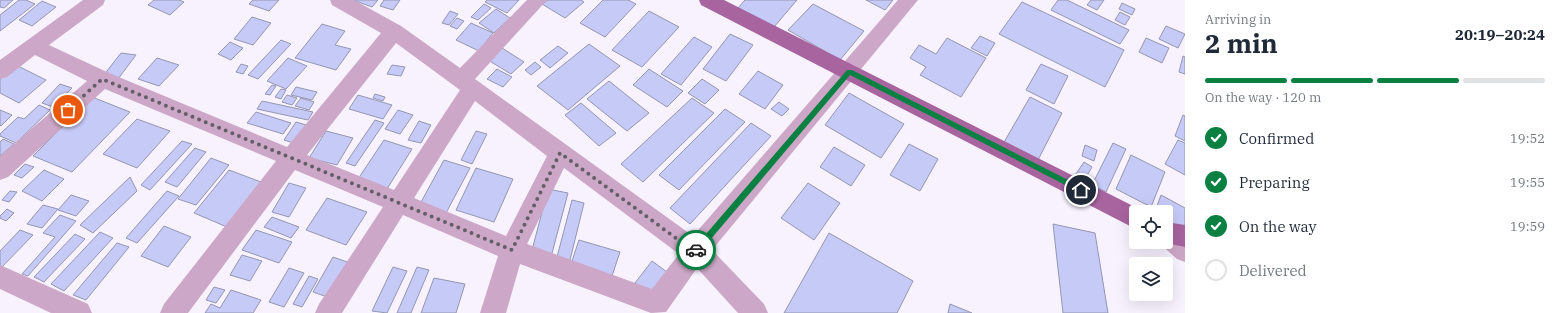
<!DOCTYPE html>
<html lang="en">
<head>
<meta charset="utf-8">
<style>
	body { margin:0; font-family:"IBM Plex Serif",serif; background:#f2f2f3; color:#1f2937; height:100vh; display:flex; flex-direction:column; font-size:15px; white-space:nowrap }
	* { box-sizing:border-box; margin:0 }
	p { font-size:13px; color:#747a83 }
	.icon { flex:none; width:22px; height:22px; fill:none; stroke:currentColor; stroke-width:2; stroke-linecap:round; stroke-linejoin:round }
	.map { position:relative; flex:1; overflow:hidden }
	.details { display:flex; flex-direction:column; background:#fff; width:380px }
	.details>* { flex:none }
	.controls { position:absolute; left:1129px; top:205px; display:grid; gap:8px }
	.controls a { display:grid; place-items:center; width:44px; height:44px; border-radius:4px; background:#fff; box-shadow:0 4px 16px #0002; font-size:20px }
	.pin { position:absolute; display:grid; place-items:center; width:34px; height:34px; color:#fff; margin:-17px; border:2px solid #fff; border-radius:50%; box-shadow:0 1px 4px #0007 }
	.courier { position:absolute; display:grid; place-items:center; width:40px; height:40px; margin:-20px; border:3px solid #0b8043; border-radius:50%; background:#fff; color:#222; box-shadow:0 1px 5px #0007 }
	.summary em { font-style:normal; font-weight:700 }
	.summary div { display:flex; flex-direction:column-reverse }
	.summary { display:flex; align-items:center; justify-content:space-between; height:68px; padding:0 20px }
	h1 { font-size:26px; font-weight:700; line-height:30px }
	.bar { display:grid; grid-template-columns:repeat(4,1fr); gap:6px 4px; align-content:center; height:48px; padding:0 20px }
	.bar i { height:5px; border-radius:3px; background:#e0e1e3 }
	.bar .active { background:#0b8043 }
	.bar p { grid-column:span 4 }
	ol { padding:0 20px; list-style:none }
	li { display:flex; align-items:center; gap:12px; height:44px }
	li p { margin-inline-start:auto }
	li .icon { padding:4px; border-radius:50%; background:#0b8043; color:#fff; stroke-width:4 }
	li:last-child { color:#747a83 }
	li i { width:22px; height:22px; border:2px solid #e0e1e3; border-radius:50% }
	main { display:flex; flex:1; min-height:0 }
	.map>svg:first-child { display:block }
	.building { fill:#c6caf6; stroke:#9496b1 }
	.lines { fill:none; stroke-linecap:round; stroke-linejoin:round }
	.minor { fill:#cda7c7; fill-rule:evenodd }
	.major { fill:#a7649f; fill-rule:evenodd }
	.route { fill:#0b8043 }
	.done { stroke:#635f69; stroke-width:4; stroke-dasharray:0 7.2 }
</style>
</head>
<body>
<main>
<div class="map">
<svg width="1185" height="313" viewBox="0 0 1185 313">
	<rect width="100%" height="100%" fill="#f7f2fe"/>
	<!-- building -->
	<path class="building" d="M0,0H13L4,8L0,7Z
		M19,0H26L35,4L0,31V15Z
		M154,0H179L184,2L170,15L148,5Z
		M253,0H279L269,11L249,4Z
		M353,0H378L372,7Z
		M384,0H400L393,10L380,6Z
		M487,0H519L507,13L485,2Z
		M548,0H581L584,2L565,18L542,4Z
		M603,0H628L636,4L605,37L580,23Z
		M745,0H797L774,27L738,8Z
		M866,0H893L885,10Z
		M1058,0H1067L1129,30L1120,44L1051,10Z
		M1091,0H1104L1097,10L1087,5Z
		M42,1L56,7L32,26L19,20Z
		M1022,2L1124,50L1105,87L999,34Z
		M1122,3L1135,9L1132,15L1119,9Z
		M484,4L491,8L478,20L471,17Z
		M813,4L864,31L840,60L788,30Z
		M496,9L510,18L494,33L479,23Z
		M450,11L458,14L449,25L442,23Z
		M649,11L679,27L642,67L612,50Z
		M1120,12L1130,17L1125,25L1115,20Z
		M252,17L271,23L253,45L234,39Z
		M457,18L464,21L457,29L450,26Z
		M471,23L493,33L479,51L456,40Z
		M322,24L345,31L335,45L351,49L336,70L295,58Z
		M1166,26L1185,34L1178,48L1159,39Z
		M730,34L753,45L726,81L703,69Z
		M980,36L995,43L987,56L971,48Z
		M694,37L712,47L681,85L661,74Z
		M947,38L986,58L961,97L920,75L926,67L910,58L919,45L936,54Z
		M1146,38L1169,48L1162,63L1139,52Z
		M281,40L291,44L258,79L248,75Z
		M230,42L243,48L231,60L218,54Z
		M589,44L620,66L568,110L537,86Z
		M558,46L568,53L550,68L540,60Z
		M502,48L524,62L511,74L488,60Z
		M121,53L136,55L118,79L103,76Z
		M1183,56L1185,57V74L1179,72Z
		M157,58L179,65L159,86L138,79Z
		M288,58L307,66L286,89L267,81Z
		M535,62L541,67L531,75L525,70Z
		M241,64L248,66L243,74L236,72Z
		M1041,64L1068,76L1054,104L1026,90Z
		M16,65L46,80L19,103L0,93V78Z
		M392,65L405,67L401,76L387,74Z
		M497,69L512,77L503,87L487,79Z
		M649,69L683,91L667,107L633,85Z
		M758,71L783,85L765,109L739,94Z
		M702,79L719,90L705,104L688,93Z
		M609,81L649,113L627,131L587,99Z
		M60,84L72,88L53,107L42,103Z
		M272,85L276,86L270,95L265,94Z
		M296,87L317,92L312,100L291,95Z
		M281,89L286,90L281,99L275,97Z
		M849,93L904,124L881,158L825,125Z
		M375,94L385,97L383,101L373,98Z
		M287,95L297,98L292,105L282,102Z
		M358,95L392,105L383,119L349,109Z
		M92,97L130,112L72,172L33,156Z
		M1030,97L1062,113L1037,162L1003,144Z
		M301,98L314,102L309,110L295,106Z
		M692,98L714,113L643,182L621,164Z
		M262,101L313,112L308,120L257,109Z
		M779,102L789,109L782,116L771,109Z
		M581,103L616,133L599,146L565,115Z
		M39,105L50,110L16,143L0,136V134L18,117L24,119Z
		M725,109L745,122L679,190L659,175Z
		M0,110L12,115L1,126L0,125Z
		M398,110L413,115L400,134L385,129Z
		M256,112L291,123L283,134L247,123Z
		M1183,115L1185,116V141L1175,136Z
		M137,119L170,131L137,168L103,154Z
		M375,120L384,123L355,166L346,163Z
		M419,121L431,125L421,143L408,140Z
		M296,122L310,126L297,144L284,140Z
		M751,123L771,136L690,224L670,208Z
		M326,131L353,138L337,165L309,158Z
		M476,131L487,134L472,164L461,160Z
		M3,139L14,144L0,156V142Z
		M384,140L412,149L387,189L358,179Z
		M1178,140L1185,143V175L1165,164Z
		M182,141L192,144L150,190L141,185Z
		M1113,143L1126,149L1106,192L1092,185Z
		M909,144L938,159L920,191L890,175Z
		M1085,145L1097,150L1094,161L1082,156Z
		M834,147L865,165L851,186L820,167Z
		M195,148L206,152L177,187L165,182Z
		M1131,155L1165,172L1151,207L1116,189Z
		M211,158L229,165L196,205L178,199Z
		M444,160L470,168L446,213L420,204Z
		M1084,162L1092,167L1085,179L1076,174Z
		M25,164L34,167L22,178L14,175Z
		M476,168L513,179L494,222L456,210Z
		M44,170L64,179L42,201L22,191Z
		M229,170L261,182L227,227L194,213Z
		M130,177L137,191L93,233L80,225Z
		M289,183L306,188L289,217L272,212Z
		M808,183L840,203L814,240L781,218Z
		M548,189L568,193L551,257L531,254Z
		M10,191L17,192L9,202L2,200Z
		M167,191L179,196L137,243L126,238Z
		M71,195L89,201L76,216L58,210Z
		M1161,195L1185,208V231L1166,220V212H1155Z
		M327,198L367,212L346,245L306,230Z
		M572,200L584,203L570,260L557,257Z
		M43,205L58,209L42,228L27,224Z
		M7,209L14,213L6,221L0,218V216Z
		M60,215L76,221L28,276L22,274L55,237L43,233Z
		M272,217L299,227L291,238L264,227Z
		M1053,224L1095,233L1108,313H1063Z
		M164,226L191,237L168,267L141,256Z
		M20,230L33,235L0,269V251Z
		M256,230L292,242L279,263L242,250Z
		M100,232L113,238L64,291L51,284Z
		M829,233L913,281L897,313H784Z
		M75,234L85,239L44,282L34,277Z
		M579,240L620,252L612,276L571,264Z
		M117,243L129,247L86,300L73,295Z
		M242,255L262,261L250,281L230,275Z
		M333,257L353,264L333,299L313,292Z
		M652,261L667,272L650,294L635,283Z
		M393,267L407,271L387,313L372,311Z
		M417,267L429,270L411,313H397Z
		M289,268L304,273L284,307L269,302Z
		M309,276L318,279L302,307L293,304Z
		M434,278L465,284L456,313H421Z
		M214,287L225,290L216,303L206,300Z
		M231,290L261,300L253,313H205L211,304L220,308Z
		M950,304L972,313H948Z"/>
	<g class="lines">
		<!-- minor -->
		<path class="minor" d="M83,0H105L103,5L49,45L109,73L287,147L381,33L332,5L330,0H354L401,26L460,68L527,0H547L475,79L693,236L898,0H918L712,250L764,304L768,313H738L697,268L666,312L651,313L520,264L506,313H480L498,256L403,215L342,313H315L319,304L383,207L295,170L188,313H160L164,304L276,161L105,89L8,177L0,180V156L87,81L35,55L7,77L0,79V60ZM396,43L460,90L394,190L307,155ZM475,101L547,156L506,236L414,198ZM564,168L679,254L652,289L527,244Z
			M1166,223L1174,226L1185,236V262L1177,259L1158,242H1166Z
			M0,265L88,304L92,313H51L0,289Z"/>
		<!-- major -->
		<path class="major" d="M699,0H724L1145,212H1136V228L1128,225L701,5Z
			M1166,222L1185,225V247L1161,242H1166Z"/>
	</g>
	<!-- route -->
	<path class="route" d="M847,70H852L1084,188V192H1079L850,75L699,253H694V248Z"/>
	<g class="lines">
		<!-- done -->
		<path class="done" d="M68,110L102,79L512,250L560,153L695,252L696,250"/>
	</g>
</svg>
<div class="controls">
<a><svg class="icon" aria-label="locate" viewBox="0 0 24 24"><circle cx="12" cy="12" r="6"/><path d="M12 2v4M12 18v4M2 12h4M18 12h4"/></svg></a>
<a><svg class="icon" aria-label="layers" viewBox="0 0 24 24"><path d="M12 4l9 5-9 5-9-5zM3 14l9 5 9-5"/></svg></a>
</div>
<div class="pin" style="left:68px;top:110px;background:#ea580c"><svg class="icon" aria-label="bag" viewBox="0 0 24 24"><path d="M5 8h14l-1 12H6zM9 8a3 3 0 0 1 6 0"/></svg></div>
<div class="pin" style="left:1081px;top:190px;background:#1f2937"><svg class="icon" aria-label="home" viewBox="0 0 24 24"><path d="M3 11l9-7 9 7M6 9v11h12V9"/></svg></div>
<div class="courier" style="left:696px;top:250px"><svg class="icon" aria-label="car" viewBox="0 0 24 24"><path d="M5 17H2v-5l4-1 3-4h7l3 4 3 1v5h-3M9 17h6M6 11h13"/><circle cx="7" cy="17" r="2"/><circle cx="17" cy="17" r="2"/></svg></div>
</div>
<section class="details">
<div class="summary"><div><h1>2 min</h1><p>Arriving in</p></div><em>20:19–20:24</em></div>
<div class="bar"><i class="active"></i><i class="active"></i><i class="active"></i><i></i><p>On the way · 120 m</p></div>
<ol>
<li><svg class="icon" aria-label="check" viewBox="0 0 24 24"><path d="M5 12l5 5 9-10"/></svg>Confirmed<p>19:52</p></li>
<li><svg class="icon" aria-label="check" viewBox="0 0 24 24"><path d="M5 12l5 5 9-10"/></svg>Preparing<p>19:55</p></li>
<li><svg class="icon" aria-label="check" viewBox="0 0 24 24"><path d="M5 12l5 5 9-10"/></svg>On the way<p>19:59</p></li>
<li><i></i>Delivered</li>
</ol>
</section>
</main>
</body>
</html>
